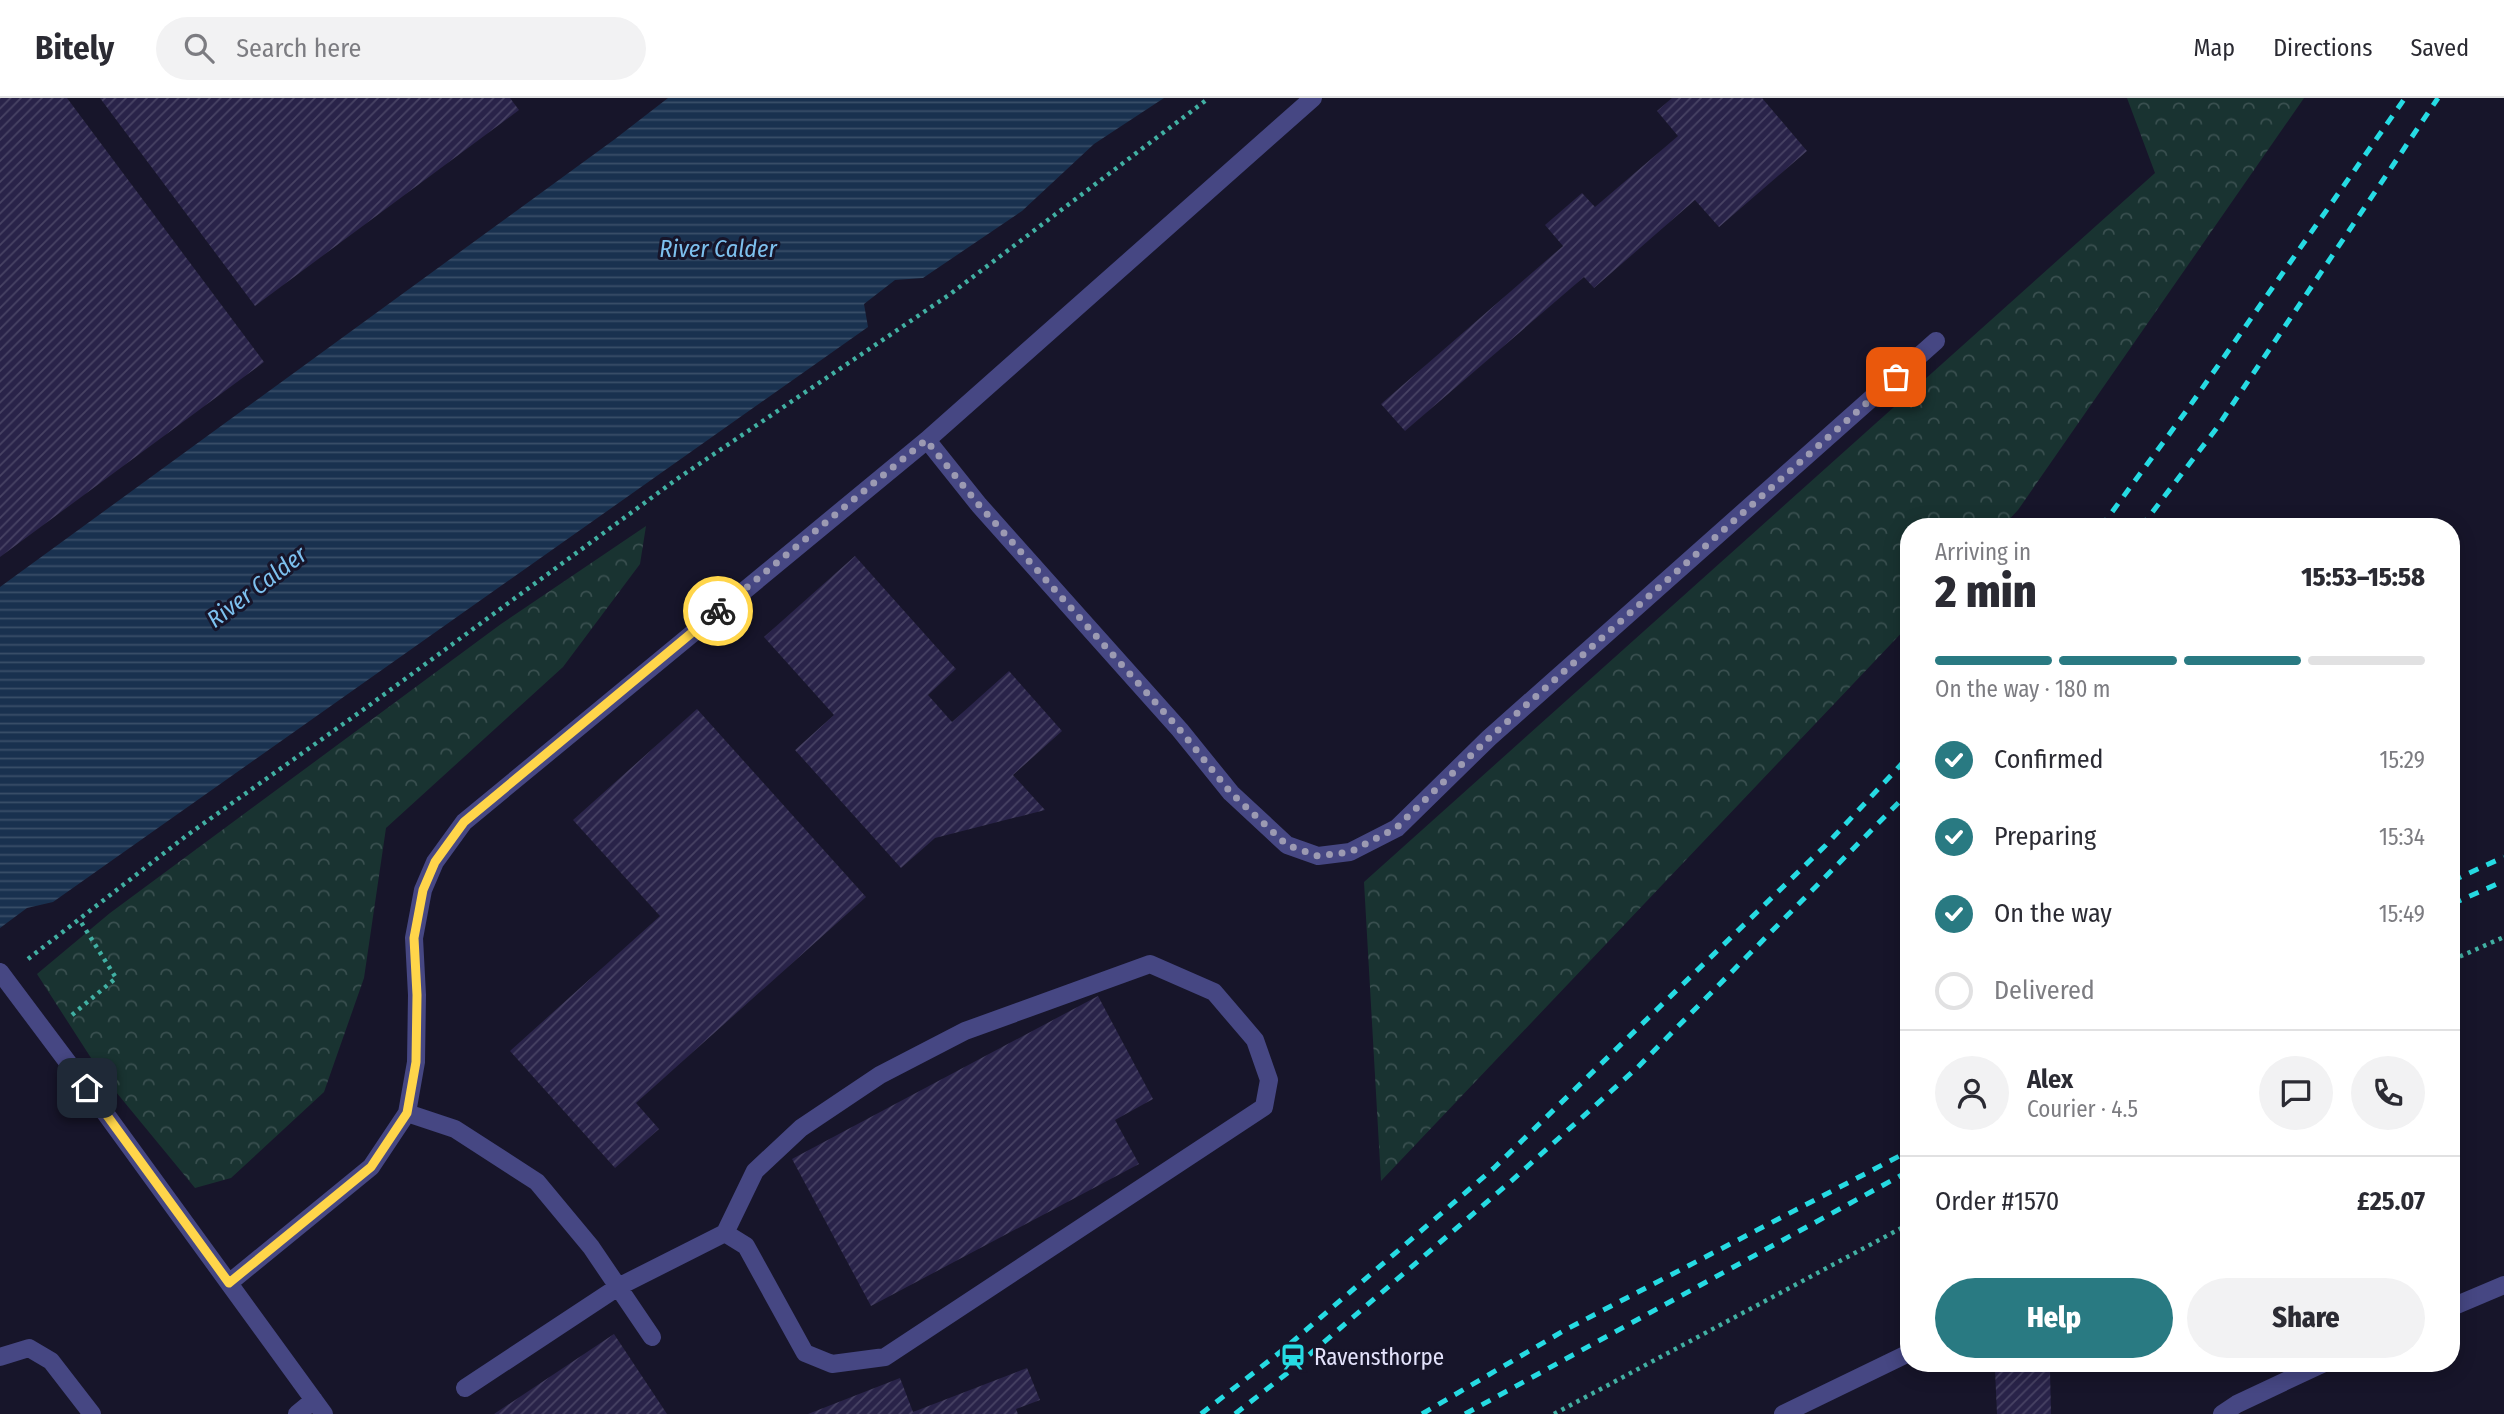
<!DOCTYPE html>
<html lang="en">
<head>
<meta charset="utf-8">
<style>
	body { margin:0; font-family:"Fira Sans Condensed",sans-serif; background:#f2f2f3; color:#2b2b33; height:100vh; display:flex; flex-direction:column; font-size:26px; white-space:nowrap }
	* { box-sizing:border-box; margin:0 }
	p { font-size:23px; color:#7c7c81 }
	.icon { flex:none; width:38px; height:38px; fill:none; stroke:currentColor; stroke-width:2; stroke-linecap:round; stroke-linejoin:round }
	.map { position:relative; flex:1; overflow:hidden }
	.panel { position:absolute; left:1900px; top:420px; width:560px; height:854px; display:flex; flex-direction:column; background:#fff; border-radius:28px; box-shadow:0 4px 18px #0003 }
	.panel>* { flex:none }
	.pin { position:absolute; display:grid; place-items:center; width:60px; height:60px; color:#fff; margin:-30px; border-radius:14px; box-shadow:0 4px 10px #0006 }
	.courier { position:absolute; display:grid; place-items:center; width:70px; height:70px; margin:-35px; border:5px solid #ffd54a; border-radius:50%; background:#fff; color:#222; box-shadow:0 2px 9px #0007 }
	.summary em { font-style:normal; font-weight:800 }
	.summary div { display:flex; flex-direction:column-reverse }
	.summary { display:flex; align-items:center; justify-content:space-between; height:119px; padding:0 35px }
	h1 { font-size:46px; font-weight:800; line-height:52px }
	.bar { display:grid; grid-template-columns:repeat(4,1fr); gap:10px 7px; align-content:center; height:84px; padding:0 35px }
	.bar i { height:9px; border-radius:5px; background:#e1e1e2 }
	.bar .on { background:#297a82 }
	.bar p { grid-column:span 4 }
	.line { display:flex; align-items:center; gap:18px; padding:0 35px; border-top:2px solid #e1e1e2 }
	.line div { flex:1 }
	.round { display:grid; place-items:center; flex:none; width:74px; height:74px; border-radius:37px; background:#f2f2f3 }
	ol { padding:0 35px; list-style:none }
	li { display:flex; align-items:center; gap:21px; height:77px }
	li p { margin-inline-start:auto }
	li .icon { padding:7px; border-radius:50%; background:#297a82; color:#fff; stroke-width:4 }
	li:last-child { color:#7c7c81 }
	li i { width:38px; height:38px; border:4px solid #e1e1e2; border-radius:50% }
	.button { display:flex; gap:14px; margin-top:auto; padding:14px 35px }
	.button a { flex:1; height:80px; border-radius:42px; background:#297a82; color:#fff; font-size:28px; font-weight:800; line-height:80px; text-align:center }
	.button a+a { background:#f2f2f3; color:#2b2b33 }
	header { display:flex; align-items:center; gap:42px; box-sizing:border-box; height:98px; padding:0 35px; background:#fff; border-bottom:2px solid #e1e1e2 }
	header strong { font-size:33px }
	nav { display:flex; gap:38px; margin-inline-start:auto; font-size:24px }
	.search { width:490px; height:63px; background:#f2f2f3; display:flex; align-items:center; gap:18px; box-sizing:border-box; padding:0 24px; border-radius:38px; color:#7c7c81; font-size:26px }
	.map>svg:first-child { display:block }
	.forest { fill:url(#forest-crowns) }
	.water { fill:url(#water-rules) }
	.building { fill:url(#building-hatch) }
	.lines { fill:none; stroke-linecap:round; stroke-linejoin:round }
	.path { stroke:#41b0a3; stroke-width:4.5; stroke-dasharray:3.5 5; stroke-linecap:butt }
	.minor { stroke:#464783; stroke-width:18 }
	.rail { stroke:#26dbe3; stroke-width:5; stroke-dasharray:10 9; stroke-linecap:butt }
	.minor-bridge { stroke:#464783; stroke-width:18 }
	.done { stroke:#9c9ab2; stroke-width:7; stroke-dasharray:0 12.6 }
	.route { stroke:#ffd54a; stroke-width:9 }
	.labels { text-anchor:middle; stroke-width:6; stroke-linejoin:round; paint-order:stroke }
	.poi-label { font-size:23px; fill:#e3e2fb; stroke:#17152a; text-anchor:start }
	.water-label { font-size:24px; font-style:italic; fill:#7dc0ee; stroke:#17152a }
</style>
</head>
<body>
<header>
<strong>Bitely</strong>
<div class="search"><svg class="icon" aria-label="search" viewBox="0 0 24 24"><circle cx="10" cy="10" r="6"/><path d="M15 15l6 6"/></svg>Search here</div>
<nav><a>Map</a><a>Directions</a><a>Saved</a></nav>
</header>
<div class="map">
<svg width="2504" height="1316" viewBox="0 0 2504 1316">
	<defs>
		<pattern id="forest-crowns" width="20" height="18" patternUnits="userSpaceOnUse" patternTransform="scale(1.75)"><rect width="20" height="18" fill="#193331"/><path d="M2 6a3 3 0 1 1 6 0M12 15a3 3 0 1 1 6 0" fill="none" stroke="#3a5050"/></pattern>
		<pattern id="water-rules" width="6" height="5" patternUnits="userSpaceOnUse" patternTransform="scale(1.75)"><rect width="6" height="5" fill="#19314f"/><path d="M0 2.5h6" fill="none" stroke="#3a4f69"/></pattern>
		<pattern id="building-hatch" width="6" height="6" patternUnits="userSpaceOnUse" patternTransform="scale(1.75)"><rect width="6" height="6" fill="#292349"/><path d="M-1 1l2-2M0 6l6-6M5 7l2-2" fill="none" stroke="#484364"/></pattern>
	</defs>
	<rect width="100%" height="100%" fill="#17152a"/>
	<!-- forest -->
	<path class="forest" d="M2127,0H2304L2018,412L2002,429H1909V527L1381,1083L1364,784L2155,75Z
		M646,428L640,466L563,569L386,730L364,880L324,994L231,1080L195,1090L102,977L37,876L110,815L501,526Z"/>
	<!-- water -->
	<path class="water" d="M668,0H1164L1094,46L1022,113L923,180L895,182L864,206L868,229L53,804L27,810L0,830V489L615,41Z"/>
	<!-- building -->
	<path class="building" d="M0,0H67L264,264L0,459Z
		M100,0H510L519,12L255,208Z
		M1672,0H1762L1807,53L1719,129L1695,102L1594,190L1584,179L1405,333L1381,306L1563,148L1545,127L1582,95L1595,109L1678,38L1657,13Z
		M855,458L956,571L928,597L952,624L1009,573L1062,633L1013,677L1045,712L935,740L901,770L795,652L834,617L764,539Z
		M697,611L866,799L636,1005L659,1031L615,1070L510,953L660,818L573,722Z
		M1098,898L1153,1001L1115,1022L1139,1066L871,1208L792,1061Z
		M614,1236L667,1316H494Z
		M1027,1270L1040,1302L1016,1311L1018,1316H808L900,1280L913,1314Z
		M1995,1272L2050,1273L2051,1316H1997Z"/>
	<g class="lines">
		<!-- path -->
		<path class="path" d="M28,861L186,738L367,609L677,381L949,197L1209,0
			M2452,862L2504,839
			M72,917L116,880L79,821
			M1554,1316L1909,1126"/>
		<!-- minor -->
		<path class="minor" d="M927,342L979,407L1180,632L1231,695L1287,747L1318,758L1350,754L1397,730L1489,640L1936,243
			M87,990L324,1316
			M407,1015L455,1031L537,1084L591,1149L652,1239
			M229,1185L371,1069L407,1015L416,964L417,897L414,840L423,792L435,764L464,724L927,342L1313,0
			M2452,1209L2504,1187
			M0,1259L29,1250L51,1263L92,1316
			M465,1290L618,1189L725,1135L746,1148L805,1255L832,1266L885,1259L1264,1009L1269,982L1255,942L1214,894L1150,866L965,933L880,977L801,1030L755,1073L725,1135
			M297,1316L314,1302
			M1783,1316L1909,1255
			M2222,1316L2237,1306L2324,1265"/>
		<!-- rail -->
		<path class="rail" d="M2101,429L2187,312L2405,0
			M2141,429L2216,331L2438,0
			M2452,783L2504,759
			M2452,806L2504,783
			M1201,1316L1284,1251L1494,1070L1826,747L1909,658
			M1235,1316L1295,1269L1509,1085L1638,969L1909,694
			M1422,1316L1565,1232L1909,1053
			M1465,1316L1909,1073"/>
		<!-- minor-bridge -->
		<path class="minor-bridge" d="M0,874L87,990"/>
	</g>
	<g class="lines">
		<!-- done -->
		<path class="done" d="M718,513L926,342L979,407L1180,632L1231,695L1287,747L1318,758L1350,754L1396,730L1489,640L1896,279"/>
		<!-- route -->
		<path class="route" d="M87,990L229,1185L371,1069L407,1015L416,964L417,897L414,840L423,792L435,764L464,724L718,513"/>
	</g>
	<!-- icons -->
	<defs>
		<g id="station-bare" transform="scale(2.1)"><path d="M-3-6H3Q5-6 5-4V2Q5 4 3 4L4.5 6H3L1.5 4h-3L-3 6H-4.5L-3 4Q-5 4-5 2V-4Q-5-6-3-6ZM-3.5-4v3h7v-3ZM-3.5 1v1.5H-2V1ZM2 1v1.5H3.5V1Z" fill="#26dbe3" stroke="#17152a" stroke-width="2.5" paint-order="stroke"/></g>
	</defs>
	<g fill-rule="evenodd">
		<use href="#station-bare" x="1293" y="1259"/>
	</g>
	<g class="labels">
		<!-- poi labels -->
		<g class="poi-label">
			<text x="1314" y="1267">Ravensthorpe</text>
		</g>
		<!-- water labels -->
		<g class="water-label">
			<text x="718" y="159">River Calder</text>
			<text transform="translate(257 489) rotate(-37)" y="8">River Calder</text>
		</g>
	</g>
</svg>
<div class="pin" style="left:1896px;top:279px;background:#ea580c"><svg class="icon" aria-label="bag" viewBox="0 0 24 24"><path d="M5 8h14l-1 12H6zM9 8a3 3 0 0 1 6 0"/></svg></div>
<div class="pin" style="left:87px;top:990px;background:#1f2937"><svg class="icon" aria-label="home" viewBox="0 0 24 24"><path d="M3 11l9-7 9 7M6 9v11h12V9"/></svg></div>
<div class="courier" style="left:718px;top:513px"><svg class="icon" aria-label="bike" viewBox="0 0 24 24"><circle cx="6" cy="16" r="4"/><circle cx="18" cy="16" r="4"/><path d="M6 16l4-8h5l3 8M10 8l3 8H6M13 5h3"/></svg></div>
<section class="panel">
<div class="summary"><div><h1>2 min</h1><p>Arriving in</p></div><em>15:53–15:58</em></div>
<div class="bar"><i class="on"></i><i class="on"></i><i class="on"></i><i></i><p>On the way · 180 m</p></div>
<ol>
<li><svg class="icon" aria-label="check" viewBox="0 0 24 24"><path d="M5 12l5 5 9-10"/></svg>Confirmed<p>15:29</p></li>
<li><svg class="icon" aria-label="check" viewBox="0 0 24 24"><path d="M5 12l5 5 9-10"/></svg>Preparing<p>15:34</p></li>
<li><svg class="icon" aria-label="check" viewBox="0 0 24 24"><path d="M5 12l5 5 9-10"/></svg>On the way<p>15:49</p></li>
<li><i></i>Delivered</li>
</ol>
<div class="line" style="height:126px"><a class="round"><svg class="icon" aria-label="person" viewBox="0 0 24 24"><circle cx="12" cy="8" r="4"/><path d="M4 21q1-7 8-7t8 7"/></svg></a><div><b>Alex</b><p>Courier · 4.5</p></div><a class="round"><svg class="icon" aria-label="chat" viewBox="0 0 24 24"><path d="M4 5h16v11H9l-5 4z"/></svg></a><a class="round"><svg class="icon" aria-label="phone" viewBox="0 0 24 24"><path d="M5 4h4l2 5-3 2q2 4 5 5l2-3 5 2v4C11 20 4 13 5 4z"/></svg></a></div>
<div class="line" style="height:91px"><div>Order #1570</div><b>£25.07</b></div>
<div class="button"><a>Help</a><a>Share</a></div>
</section>
</div>
</body>
</html>
